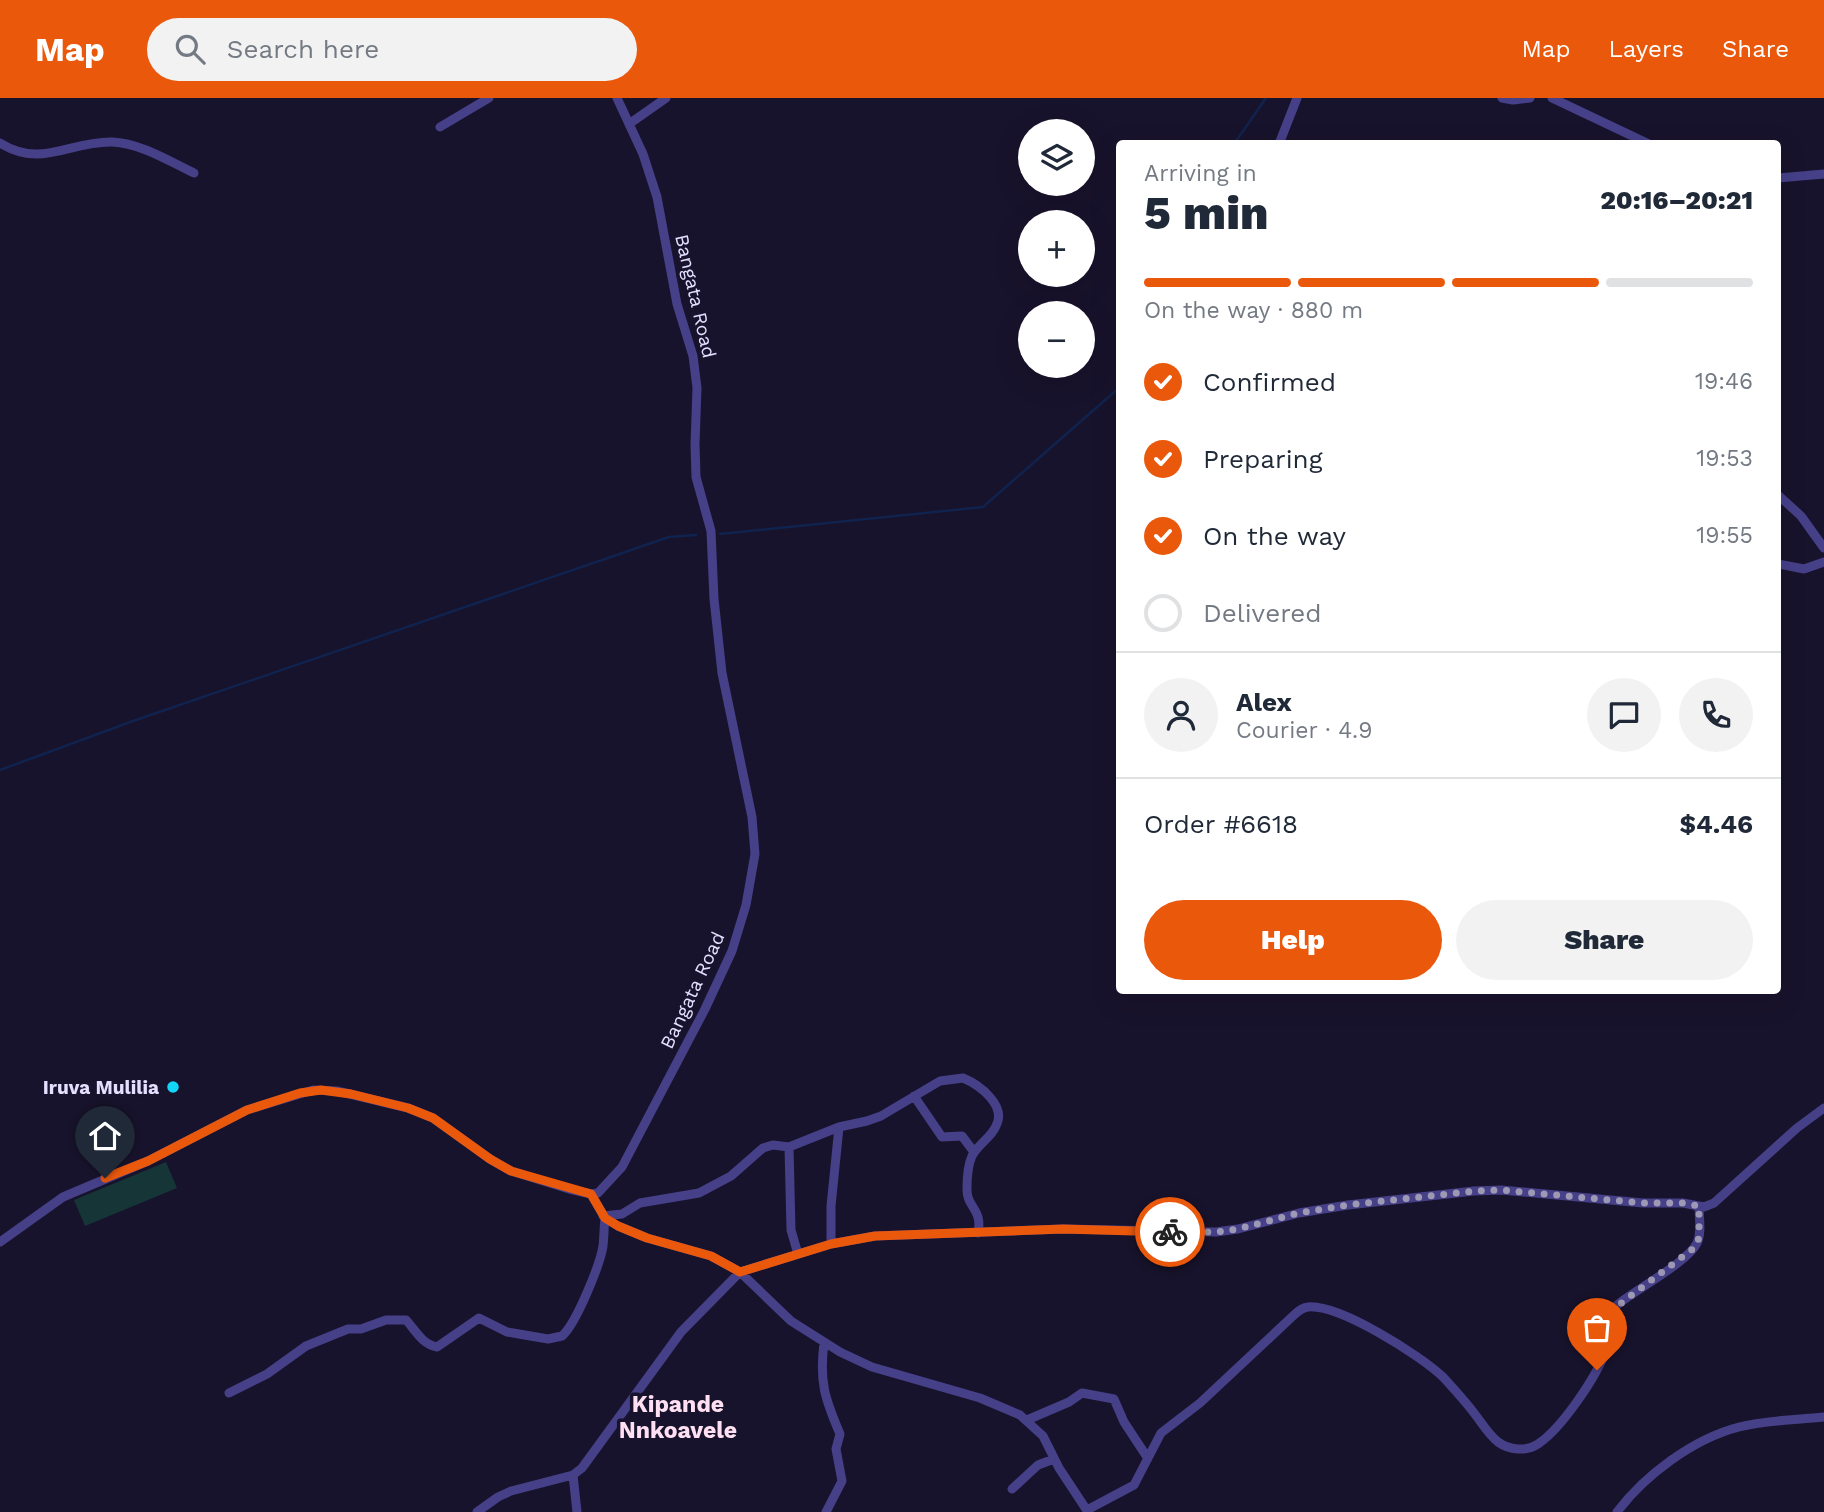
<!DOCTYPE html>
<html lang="en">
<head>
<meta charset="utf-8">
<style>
	body { margin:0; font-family:"Work Sans",sans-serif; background:#f2f2f3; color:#1f2937; height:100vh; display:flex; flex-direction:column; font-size:26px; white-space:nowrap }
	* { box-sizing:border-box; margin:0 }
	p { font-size:23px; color:#747a83 }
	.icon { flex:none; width:38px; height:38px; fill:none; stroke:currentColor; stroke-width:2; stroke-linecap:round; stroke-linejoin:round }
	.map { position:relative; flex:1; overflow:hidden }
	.details { position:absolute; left:1116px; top:42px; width:665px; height:854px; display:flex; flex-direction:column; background:#fff; border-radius:7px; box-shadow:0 7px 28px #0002 }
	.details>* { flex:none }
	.controls { position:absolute; left:1018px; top:21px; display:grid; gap:14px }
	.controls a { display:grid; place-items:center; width:77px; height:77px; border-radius:50%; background:#fff; box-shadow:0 7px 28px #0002; font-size:35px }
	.pin { position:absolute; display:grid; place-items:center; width:60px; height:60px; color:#fff; margin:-72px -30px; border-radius:50% 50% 50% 0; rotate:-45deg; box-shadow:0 0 7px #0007 }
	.pin .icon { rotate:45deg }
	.courier { position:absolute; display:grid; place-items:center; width:70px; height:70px; margin:-35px; border:5px solid #ea580c; border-radius:50%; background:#fff; color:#222; box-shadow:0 2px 9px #0007 }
	.overview em { font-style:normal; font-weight:800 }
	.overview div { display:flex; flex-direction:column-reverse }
	.overview { display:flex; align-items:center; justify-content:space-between; height:119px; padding:0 28px }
	h1 { font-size:46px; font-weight:800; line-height:52px }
	.bar { display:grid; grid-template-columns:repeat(4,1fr); gap:10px 7px; align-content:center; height:84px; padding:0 28px }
	.bar i { height:9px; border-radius:5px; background:#e0e1e3 }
	.bar .active { background:#ea580c }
	.bar p { grid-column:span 4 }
	.line { display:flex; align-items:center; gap:18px; padding:0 28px; border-top:2px solid #e0e1e3 }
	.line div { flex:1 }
	.round { display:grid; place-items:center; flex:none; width:74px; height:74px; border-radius:37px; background:#f2f2f3 }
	ol { padding:0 28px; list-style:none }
	li { display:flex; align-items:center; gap:21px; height:77px }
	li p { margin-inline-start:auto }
	li .icon { padding:7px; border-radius:50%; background:#ea580c; color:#fff; stroke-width:4 }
	li:last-child { color:#747a83 }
	li i { width:38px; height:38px; border:4px solid #e0e1e3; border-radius:50% }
	.button { display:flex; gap:14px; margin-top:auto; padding:14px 28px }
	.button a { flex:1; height:80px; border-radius:42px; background:#ea580c; color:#fff; font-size:28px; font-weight:800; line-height:80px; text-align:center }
	.button a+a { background:#f2f2f3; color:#1f2937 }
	header { display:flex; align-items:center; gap:42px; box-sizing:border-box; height:98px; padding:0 35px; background:#ea580c; color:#fff }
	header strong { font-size:33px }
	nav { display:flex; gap:38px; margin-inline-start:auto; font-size:24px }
	.search { width:490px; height:63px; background:#f2f2f3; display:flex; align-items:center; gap:18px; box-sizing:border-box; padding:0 24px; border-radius:38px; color:#747a83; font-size:26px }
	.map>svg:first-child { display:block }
	.green { fill:#163536 }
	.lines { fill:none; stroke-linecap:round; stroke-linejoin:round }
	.stream { stroke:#10234e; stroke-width:2.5 }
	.minor { stroke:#464089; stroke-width:9 }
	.done { stroke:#9d98b4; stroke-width:7; stroke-dasharray:0 12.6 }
	.route { stroke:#ea580c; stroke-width:9 }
	.poi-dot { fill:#12d4f6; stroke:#18132c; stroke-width:2.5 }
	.labels { text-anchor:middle; stroke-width:7; stroke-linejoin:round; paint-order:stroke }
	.street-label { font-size:19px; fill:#e4dffe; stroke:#18132c }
	.poi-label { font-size:19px; font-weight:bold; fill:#e4dffe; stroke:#18132c; text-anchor:end }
	.quarter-label { font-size:23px; font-weight:bold; fill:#fee0f2; stroke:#18132c }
</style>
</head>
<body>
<header>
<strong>Map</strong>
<div class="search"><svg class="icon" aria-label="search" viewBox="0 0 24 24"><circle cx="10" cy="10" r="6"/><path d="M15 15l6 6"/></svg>Search here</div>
<nav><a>Map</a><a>Layers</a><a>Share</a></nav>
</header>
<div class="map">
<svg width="1824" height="1414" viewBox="0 0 1824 1414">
	<rect width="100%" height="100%" fill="#18132c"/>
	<!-- green -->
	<path class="green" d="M166,1064L177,1090L85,1128L74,1102Z"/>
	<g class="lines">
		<!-- stream -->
		<path class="stream" d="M1234,46L1266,0
			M720,436L983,409L1120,289
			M0,672L133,623L669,439L696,437"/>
		<!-- minor -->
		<path class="minor" d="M1502,0L1513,2L1530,0
			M1552,0L1649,46
			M629,26L666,0
			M440,29L489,0
			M0,45C42,71 69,43 112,44C140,45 169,63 194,75
			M1279,46L1297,0
			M1778,80L1824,76
			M1778,397L1801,418L1824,450
			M1778,466L1804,471L1824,464
			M914,998L942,1039L962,1038L974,1054
			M789,1049L791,1132L798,1156
			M591,1096L605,1120L618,1128L647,1140L711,1158L740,1174L791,1223L840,1254L872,1269L980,1300L1020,1317L1043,1338L1059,1370L1088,1414
			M603,1118L622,1116L640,1105L699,1095L731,1078L763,1050L773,1047L789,1049L839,1029L867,1023L881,1018L940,983L963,980C980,987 1007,1008 996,1028C991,1040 978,1046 972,1058C968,1067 967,1080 967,1090C966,1110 983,1110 978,1135
			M0,1144L63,1099L148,1063L247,1012L313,992L337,993L408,1010L433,1020L490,1061L511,1073L569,1091L591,1096L598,1095L622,1069L705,911L732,853L746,807L755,756L752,719L722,575L714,501L711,433L696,379L695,346L697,290L693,258L677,206L657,99L643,56L617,0
			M831,1146V1108L839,1029
			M824,1245C819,1284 825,1301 840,1336L836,1351L842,1383L826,1414
			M229,1295L267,1276L306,1248L348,1231H361L386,1222H406C416,1233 422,1246 437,1249L479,1220L507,1234L548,1241L562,1238C576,1226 600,1167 603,1148C604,1139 604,1129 605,1120
			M1027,1322L1069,1304L1082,1295L1114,1301L1124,1324L1147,1359
			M573,1377L577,1414
			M1012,1391L1038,1367L1054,1361
			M1087,1412L1134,1387L1161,1335L1200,1305L1294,1217C1298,1213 1302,1210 1308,1209C1339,1206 1420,1257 1443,1279C1454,1291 1465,1303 1474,1315C1482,1325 1488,1336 1498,1344C1509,1352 1526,1354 1538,1346C1562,1330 1597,1278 1606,1252C1611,1237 1604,1218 1617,1207C1635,1192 1688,1164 1697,1145C1702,1135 1699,1119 1699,1108
			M477,1414L498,1399L511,1393L573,1377L582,1370L681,1234L740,1174L831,1146L875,1138L1063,1131L1216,1134L1238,1131L1299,1115L1348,1107L1474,1093L1501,1092L1643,1105H1683L1704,1109L1714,1105L1797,1030L1824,1010
			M1617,1414C1645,1377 1693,1341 1739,1329C1765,1322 1796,1322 1824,1319"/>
	</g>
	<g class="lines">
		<!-- done -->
		<path class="done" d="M1170,1134H1216L1238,1131L1299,1115L1348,1107L1475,1093L1501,1092L1643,1105H1683L1699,1108V1140L1694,1150L1612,1212L1608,1247L1597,1272"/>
		<!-- route -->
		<path class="route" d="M105,1080L148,1063L247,1012L300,995L321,992L351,996L408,1010L433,1020L490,1061L511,1073L591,1096L605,1120L618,1128L647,1140L711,1158L740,1174L831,1146L875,1138L1063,1131L1170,1134"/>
	</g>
	<!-- markers -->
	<circle class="poi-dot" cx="173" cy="989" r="7"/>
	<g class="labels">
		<!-- street labels -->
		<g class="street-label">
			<text transform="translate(696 198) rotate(77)" y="7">Bangata Road</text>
			<text transform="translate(692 892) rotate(-65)" y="7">Bangata Road</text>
		</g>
		<!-- poi labels -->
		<g class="poi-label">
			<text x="159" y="996">Iruva Mulilia</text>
		</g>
		<!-- quarter labels -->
		<g class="quarter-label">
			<text x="678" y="1314">Kipande<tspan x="678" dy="26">Nnkoavele</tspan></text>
		</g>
	</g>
</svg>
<div class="controls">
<a><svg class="icon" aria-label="layers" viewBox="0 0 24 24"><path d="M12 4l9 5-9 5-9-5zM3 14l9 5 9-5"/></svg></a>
<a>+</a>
<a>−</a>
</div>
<div class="pin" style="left:1597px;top:1272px;background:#ea580c"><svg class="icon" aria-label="bag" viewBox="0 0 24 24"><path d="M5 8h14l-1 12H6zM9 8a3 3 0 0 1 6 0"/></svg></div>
<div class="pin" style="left:105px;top:1080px;background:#1f2937"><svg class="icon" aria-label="home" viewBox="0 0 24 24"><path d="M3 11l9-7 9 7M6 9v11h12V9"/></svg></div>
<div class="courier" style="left:1170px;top:1134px"><svg class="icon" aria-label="bike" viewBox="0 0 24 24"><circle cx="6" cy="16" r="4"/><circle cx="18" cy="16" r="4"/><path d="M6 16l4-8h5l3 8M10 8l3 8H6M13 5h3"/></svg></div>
<section class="details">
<div class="overview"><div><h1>5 min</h1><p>Arriving in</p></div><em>20:16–20:21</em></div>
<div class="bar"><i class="active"></i><i class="active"></i><i class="active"></i><i></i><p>On the way · 880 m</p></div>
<ol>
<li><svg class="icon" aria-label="check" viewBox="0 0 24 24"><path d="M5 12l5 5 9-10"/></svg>Confirmed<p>19:46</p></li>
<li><svg class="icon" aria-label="check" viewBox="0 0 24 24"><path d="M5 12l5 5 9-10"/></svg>Preparing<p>19:53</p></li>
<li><svg class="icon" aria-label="check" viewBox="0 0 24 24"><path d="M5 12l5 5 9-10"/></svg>On the way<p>19:55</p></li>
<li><i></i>Delivered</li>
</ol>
<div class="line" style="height:126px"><a class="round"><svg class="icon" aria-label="person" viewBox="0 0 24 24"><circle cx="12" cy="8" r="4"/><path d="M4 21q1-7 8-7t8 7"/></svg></a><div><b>Alex</b><p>Courier · 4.9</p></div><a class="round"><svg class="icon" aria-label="chat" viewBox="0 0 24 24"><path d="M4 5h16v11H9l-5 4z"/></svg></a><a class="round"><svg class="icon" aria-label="phone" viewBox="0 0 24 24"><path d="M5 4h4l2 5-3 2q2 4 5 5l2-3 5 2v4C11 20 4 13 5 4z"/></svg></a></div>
<div class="line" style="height:91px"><div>Order #6618</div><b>$4.46</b></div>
<div class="button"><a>Help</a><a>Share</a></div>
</section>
</div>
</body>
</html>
